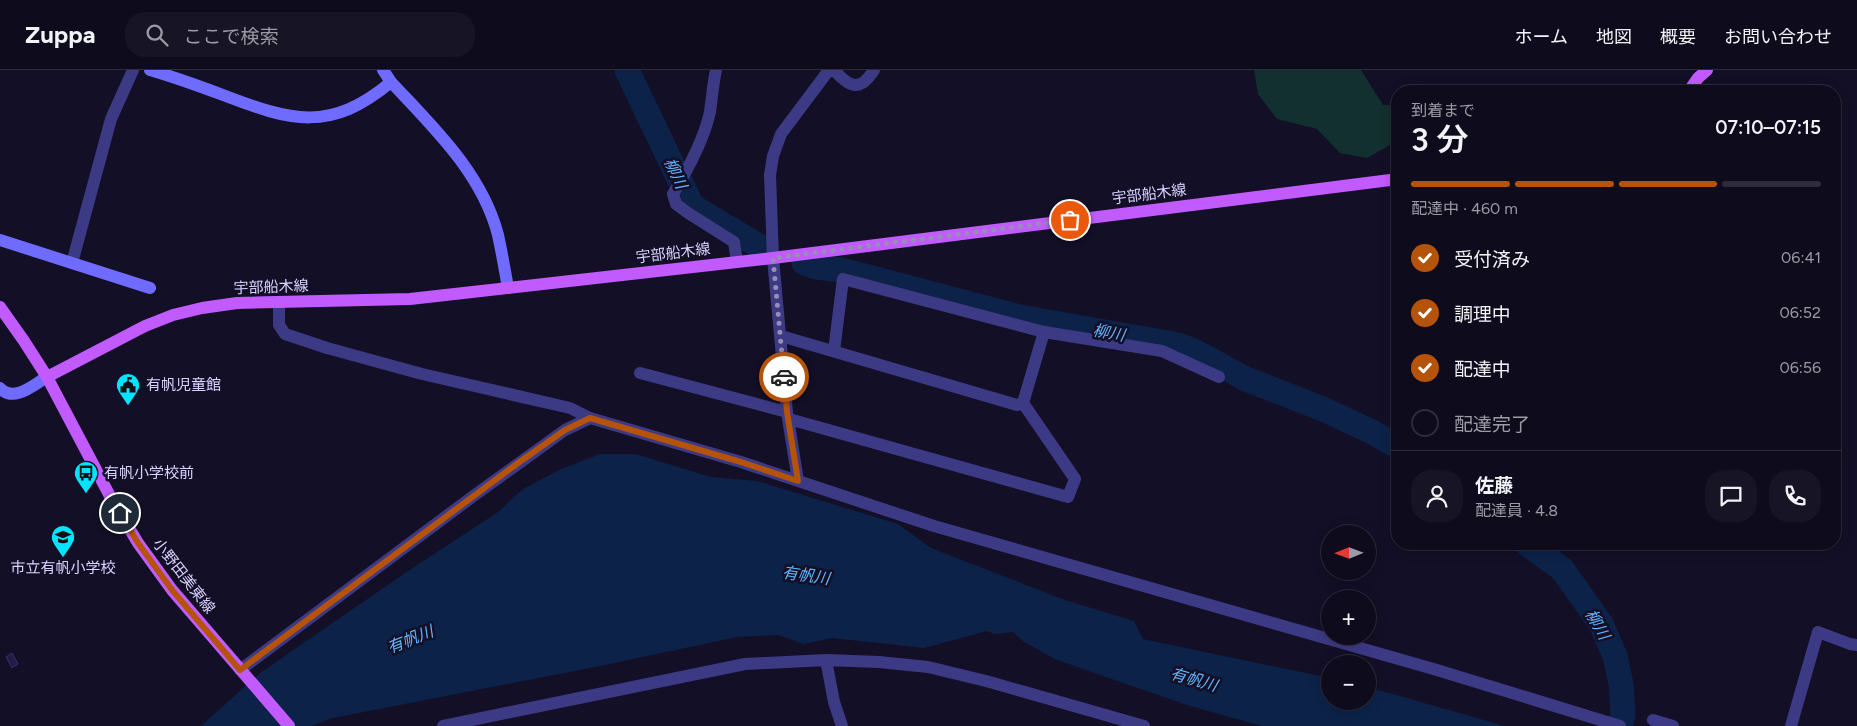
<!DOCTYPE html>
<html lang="ja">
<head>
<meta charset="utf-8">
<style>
	body { margin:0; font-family:Figtree,"Noto Sans JP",sans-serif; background:#171425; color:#f1f3f6; height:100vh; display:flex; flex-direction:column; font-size:19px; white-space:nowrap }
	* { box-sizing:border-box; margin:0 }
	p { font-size:16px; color:#9b9ba3 }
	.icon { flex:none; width:28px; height:28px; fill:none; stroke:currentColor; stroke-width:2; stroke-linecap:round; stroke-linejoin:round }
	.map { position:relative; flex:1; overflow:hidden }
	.side { position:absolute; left:1391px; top:15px; width:450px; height:465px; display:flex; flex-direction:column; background:#0e0b1c; border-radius:20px; box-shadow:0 2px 12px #0003,0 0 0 1px #2e2b3b }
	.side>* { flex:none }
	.needle { width:32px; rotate:269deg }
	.controls { position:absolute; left:1321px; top:455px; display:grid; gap:10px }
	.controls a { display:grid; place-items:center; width:55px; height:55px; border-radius:50%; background:#0e0b1c; box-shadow:0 2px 12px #0003,0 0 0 1px #2e2b3b; font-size:25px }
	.pin { position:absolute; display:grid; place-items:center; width:42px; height:42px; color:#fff; margin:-21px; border:2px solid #fff; border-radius:50%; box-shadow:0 1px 5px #0007 }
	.courier { position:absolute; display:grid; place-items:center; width:50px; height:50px; margin:-25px; border:4px solid #b45309; border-radius:50%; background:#fff; color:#222; box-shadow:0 1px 6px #0007 }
	.overview em { font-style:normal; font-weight:600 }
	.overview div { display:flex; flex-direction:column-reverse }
	.overview { display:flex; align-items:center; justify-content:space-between; height:85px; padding:0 20px }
	h1 { font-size:32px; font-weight:600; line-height:38px }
	.bar { display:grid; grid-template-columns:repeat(4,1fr); gap:8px 5px; align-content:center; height:60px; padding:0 20px }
	.bar i { height:6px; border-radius:4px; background:#2e2b3b }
	.bar .active { background:#b45309 }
	.bar p { grid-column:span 4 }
	.line { display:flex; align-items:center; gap:12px; padding:0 20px; border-top:1px solid #2e2b3b }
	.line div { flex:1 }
	.round { display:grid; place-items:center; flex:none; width:52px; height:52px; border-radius:20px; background:#171425 }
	ol { padding:0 20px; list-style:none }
	li { display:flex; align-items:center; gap:15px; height:55px }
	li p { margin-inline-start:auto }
	li .icon { padding:5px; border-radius:50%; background:#b45309; color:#fff; stroke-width:4 }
	li:last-child { color:#9b9ba3 }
	li i { width:28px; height:28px; border:2px solid #2e2b3b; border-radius:50% }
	header { display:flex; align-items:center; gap:30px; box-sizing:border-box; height:70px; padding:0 25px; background:#0e0b1c; border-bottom:1px solid #2e2b3b }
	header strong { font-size:24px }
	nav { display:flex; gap:28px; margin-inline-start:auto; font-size:18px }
	.search { width:350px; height:45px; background:#171425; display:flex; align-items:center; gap:12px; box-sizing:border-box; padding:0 18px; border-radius:20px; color:#9b9ba3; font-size:19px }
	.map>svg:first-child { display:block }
	.green { fill:#12302f }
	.water { fill:#0c2248 }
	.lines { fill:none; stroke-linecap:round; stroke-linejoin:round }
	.river { stroke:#0c2248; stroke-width:25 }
	.building { fill:#241b47; stroke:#3b2d73 }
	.street { stroke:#3d3a85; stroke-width:12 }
	.secondary { stroke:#6f6bff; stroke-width:12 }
	.primary { stroke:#c25bff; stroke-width:12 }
	.done { stroke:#948fb3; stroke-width:5; stroke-dasharray:0 9 }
	.route { stroke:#b45309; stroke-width:6 }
	.labels { text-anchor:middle; stroke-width:5; stroke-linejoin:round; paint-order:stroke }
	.street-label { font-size:15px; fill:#d9d4ff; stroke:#130f26 }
	.poi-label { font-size:15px; fill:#d9d4ff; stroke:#130f26; text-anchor:start }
	.water-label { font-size:16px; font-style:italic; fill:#62b6ff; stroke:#130f26 }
</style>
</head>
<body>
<header>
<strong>Zuppa</strong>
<div class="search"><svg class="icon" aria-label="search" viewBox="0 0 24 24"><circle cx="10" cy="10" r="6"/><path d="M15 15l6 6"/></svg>ここで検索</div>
<nav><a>ホーム</a><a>地図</a><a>概要</a><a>お問い合わせ</a></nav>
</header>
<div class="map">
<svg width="1857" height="656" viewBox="0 0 1857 656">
	<rect width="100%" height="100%" fill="#130f26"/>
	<!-- green -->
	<path class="green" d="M1254,0H1361L1383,35H1397V74L1390,75L1367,88L1340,83L1317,59L1277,49L1258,24Z"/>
	<!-- water -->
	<path class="water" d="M600,384H635L711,407L757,411L898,454L931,478L1062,529L1134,551L1143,569L1330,608V631H1368V617L1505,656H1262L1187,635L1057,590L1024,572L1013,562L994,564L987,561L924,578L832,568L804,574L778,565L737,567L600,596L333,648L311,656H201L260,603L408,501L498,442L523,419L561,399Z"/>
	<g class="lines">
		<!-- river -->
		<path class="river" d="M627,0L692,136L759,176
			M804,193L816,197L842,200L1020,247L1179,275L1194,281L1246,309L1323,339L1374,363L1398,377
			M1527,474L1562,499L1601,554L1615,586L1621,614L1623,645L1620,656"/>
	</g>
	<!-- building -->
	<path class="building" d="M12,583L18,594L12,598L6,587Z"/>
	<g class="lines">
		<!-- street -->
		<path class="street" d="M716,0C713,14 712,28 710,42C704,69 687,101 673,124L676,134L688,143L734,172L737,192
			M834,0C850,18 860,22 874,0
			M72,193L111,49L133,0
			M279,233V255L285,264L327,278L422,304L570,338L590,348L741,392L934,456L1437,600L1620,656
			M781,266L1017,335L1023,333L1044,262
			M834,281L843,209L1044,262L1162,281L1219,307
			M640,303L787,342
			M789,349L1068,427L1075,409L1023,333
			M798,411L787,342L773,188L770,105L773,86L781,64L829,0
			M826,590L834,632L842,656
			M240,600L472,427L565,360L590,348
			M1653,650L1673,656
			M443,656L745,594L826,590L879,592L928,597L986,611L1144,656
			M1791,656L1818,562L1850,574L1857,575"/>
		<!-- secondary -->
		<path class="secondary" d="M150,0C174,7 199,16 223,25C291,51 330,63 391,12
			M383,0L391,12C433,57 482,103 498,165C502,183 505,201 508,218
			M0,170L150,218
			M0,318C14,333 33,315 47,307"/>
		<!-- primary -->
		<path class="primary" d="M1689,21L1698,8L1707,0
			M0,237L24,271L47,307L111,428L138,473L172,520L289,656
			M47,307L145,256L173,245L202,238L237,233L410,229L773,188L1398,109"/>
	</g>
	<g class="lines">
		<!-- done -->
		<path class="done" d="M784,307L773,188L1070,150"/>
		<!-- route -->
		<path class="route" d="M120,443L138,473L172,520L240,600L518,393L565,360L590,348L741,392L798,411L787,342L784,307"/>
	</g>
	<!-- icons -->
	<defs>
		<g id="civic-pin" transform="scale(1.25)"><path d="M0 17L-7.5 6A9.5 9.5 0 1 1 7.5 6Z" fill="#00e5ff" stroke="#130f26"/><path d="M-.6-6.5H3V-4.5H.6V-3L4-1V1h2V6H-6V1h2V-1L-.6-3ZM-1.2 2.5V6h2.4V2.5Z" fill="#111"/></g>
		<g id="bus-pin" transform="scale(1.25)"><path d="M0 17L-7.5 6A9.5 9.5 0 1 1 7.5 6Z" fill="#00e5ff" stroke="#130f26"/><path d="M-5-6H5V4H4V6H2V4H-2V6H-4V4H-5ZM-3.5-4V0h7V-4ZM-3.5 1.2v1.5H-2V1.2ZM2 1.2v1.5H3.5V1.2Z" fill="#111"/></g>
		<g id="school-pin" transform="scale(1.25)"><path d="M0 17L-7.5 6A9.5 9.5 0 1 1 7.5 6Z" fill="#00e5ff" stroke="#130f26"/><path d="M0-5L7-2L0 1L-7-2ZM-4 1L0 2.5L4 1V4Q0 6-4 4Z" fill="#111"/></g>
	</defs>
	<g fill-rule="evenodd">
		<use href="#civic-pin" x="128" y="315"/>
		<use href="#bus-pin" x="86" y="403"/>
		<use href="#school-pin" x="63" y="467"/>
	</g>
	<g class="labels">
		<!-- street labels -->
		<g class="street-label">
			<text transform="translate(1149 124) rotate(-7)" y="5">宇部船木線</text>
			<text transform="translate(673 183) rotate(-7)" y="5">宇部船木線</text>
			<text transform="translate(271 217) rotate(-2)" y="5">宇部船木線</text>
			<text transform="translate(184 506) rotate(52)" y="5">小野田美東線</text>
		</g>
		<!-- poi labels -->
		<g class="poi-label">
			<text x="146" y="320">有帆児童館</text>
			<text x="104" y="408">有帆小学校前</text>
			<text x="63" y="503" text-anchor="middle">市立有帆小学校</text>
		</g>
		<!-- water labels -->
		<g class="water-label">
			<text transform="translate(676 103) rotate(65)" y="6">柳川</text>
			<text transform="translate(1109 262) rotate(10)" y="6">柳川</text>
			<text transform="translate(806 505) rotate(8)" y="6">有帆川</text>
			<text transform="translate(1598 554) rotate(60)" y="6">柳川</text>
			<text transform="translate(410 569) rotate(-22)" y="6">有帆川</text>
			<text transform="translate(1194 609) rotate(16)" y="6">有帆川</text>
		</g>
	</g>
</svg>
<div class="controls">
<a><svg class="needle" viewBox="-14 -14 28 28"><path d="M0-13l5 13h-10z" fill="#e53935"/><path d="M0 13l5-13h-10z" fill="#9b9ba3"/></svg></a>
<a>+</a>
<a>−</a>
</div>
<div class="pin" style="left:1070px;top:150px;background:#ea580c"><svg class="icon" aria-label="bag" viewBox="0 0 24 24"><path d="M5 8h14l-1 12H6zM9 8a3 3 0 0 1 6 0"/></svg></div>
<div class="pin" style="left:120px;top:443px;background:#1f2937"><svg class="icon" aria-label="home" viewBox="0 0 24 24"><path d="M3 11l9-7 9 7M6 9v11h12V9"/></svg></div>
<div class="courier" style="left:784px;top:307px"><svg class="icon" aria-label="car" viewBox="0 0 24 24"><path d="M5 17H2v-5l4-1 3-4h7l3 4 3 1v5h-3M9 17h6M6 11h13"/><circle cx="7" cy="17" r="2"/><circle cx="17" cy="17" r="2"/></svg></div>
<section class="side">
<div class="overview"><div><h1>3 分</h1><p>到着まで</p></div><em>07:10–07:15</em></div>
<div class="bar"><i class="active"></i><i class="active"></i><i class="active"></i><i></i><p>配達中 · 460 m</p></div>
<ol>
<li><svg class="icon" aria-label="check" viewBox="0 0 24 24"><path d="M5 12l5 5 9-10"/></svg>受付済み<p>06:41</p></li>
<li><svg class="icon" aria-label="check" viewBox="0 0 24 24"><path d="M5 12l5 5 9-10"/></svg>調理中<p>06:52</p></li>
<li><svg class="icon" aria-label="check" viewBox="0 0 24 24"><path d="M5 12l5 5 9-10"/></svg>配達中<p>06:56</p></li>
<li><i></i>配達完了</li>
</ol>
<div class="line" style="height:90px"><a class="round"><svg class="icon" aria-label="person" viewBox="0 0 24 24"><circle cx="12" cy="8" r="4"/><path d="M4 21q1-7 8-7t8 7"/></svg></a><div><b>佐藤</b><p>配達員 · 4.8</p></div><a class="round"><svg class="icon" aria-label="chat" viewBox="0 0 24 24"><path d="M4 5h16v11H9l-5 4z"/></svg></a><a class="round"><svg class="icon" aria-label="phone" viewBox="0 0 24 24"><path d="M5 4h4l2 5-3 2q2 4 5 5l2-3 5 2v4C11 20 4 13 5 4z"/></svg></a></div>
</section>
</div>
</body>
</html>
